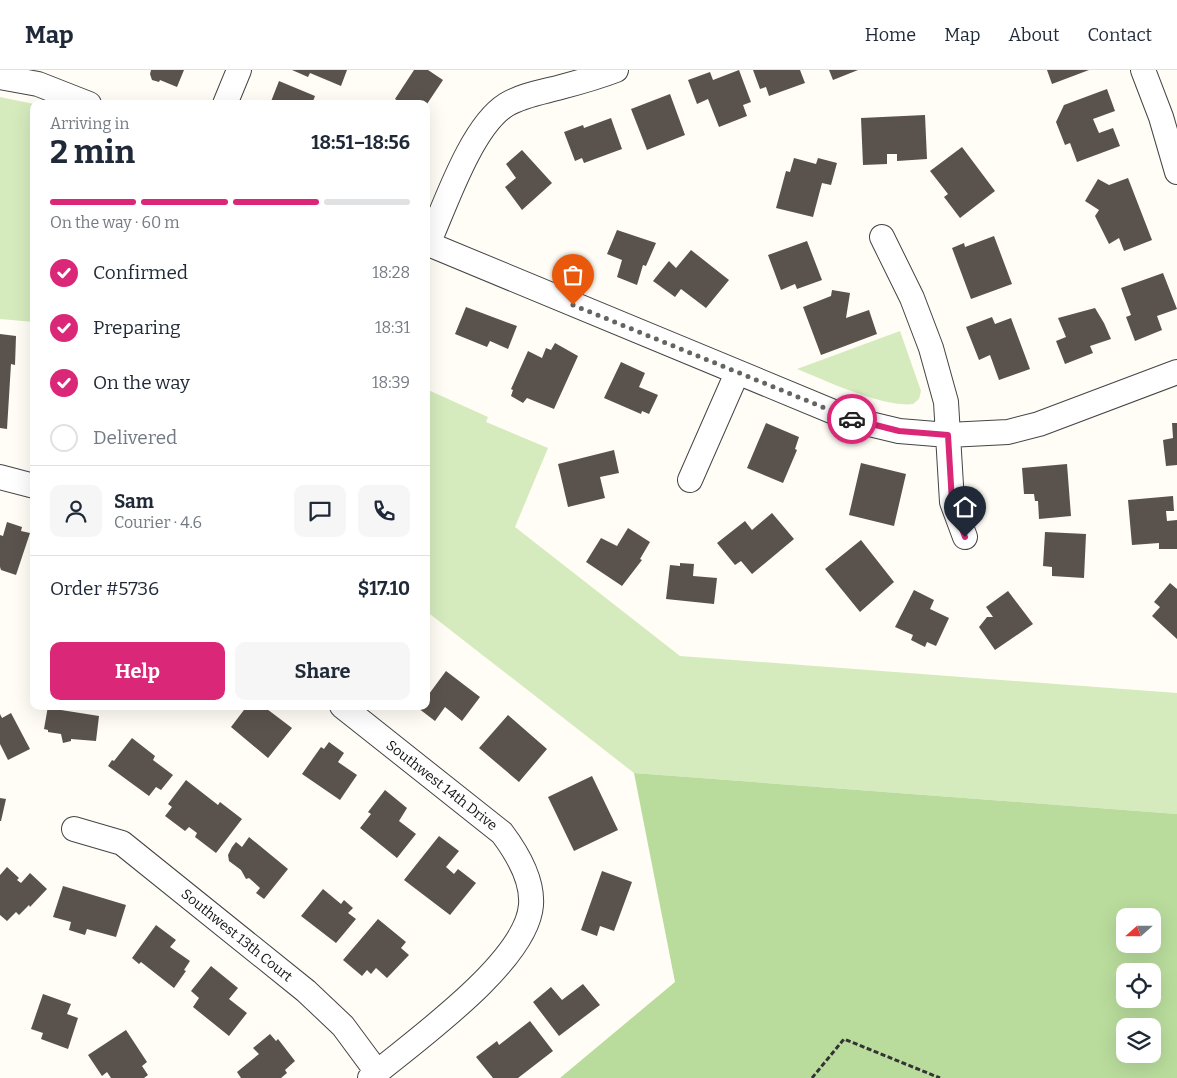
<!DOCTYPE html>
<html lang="en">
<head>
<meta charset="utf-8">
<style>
	body { margin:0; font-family:Bitter,serif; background:#f6f6f7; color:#1f2937; height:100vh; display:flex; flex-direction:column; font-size:19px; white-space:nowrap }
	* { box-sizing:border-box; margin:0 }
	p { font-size:16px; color:#747a83 }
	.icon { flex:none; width:28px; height:28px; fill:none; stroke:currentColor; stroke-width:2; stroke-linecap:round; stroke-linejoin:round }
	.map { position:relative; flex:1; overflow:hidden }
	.sheet { position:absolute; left:30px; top:30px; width:400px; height:610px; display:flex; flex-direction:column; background:#fff; border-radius:10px; box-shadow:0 5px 20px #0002 }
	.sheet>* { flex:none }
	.needle { width:32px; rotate:249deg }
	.tools { position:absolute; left:1116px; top:838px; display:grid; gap:10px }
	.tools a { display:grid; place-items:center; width:45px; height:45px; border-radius:10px; background:#fff; box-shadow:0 5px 20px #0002; font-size:25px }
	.pin { position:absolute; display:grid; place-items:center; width:42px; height:42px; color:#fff; margin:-51px -21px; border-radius:50% 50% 50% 0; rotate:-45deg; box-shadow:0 0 5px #0007 }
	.pin .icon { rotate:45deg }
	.courier { position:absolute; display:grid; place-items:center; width:50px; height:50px; margin:-25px; border:4px solid #db2777; border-radius:50%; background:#fff; color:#222; box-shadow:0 1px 6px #0007 }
	.overview em { font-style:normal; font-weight:700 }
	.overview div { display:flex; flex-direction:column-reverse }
	.overview { display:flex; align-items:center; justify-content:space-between; height:85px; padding:0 20px }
	h1 { font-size:32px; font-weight:700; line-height:38px }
	.bar { display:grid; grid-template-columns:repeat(4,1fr); gap:8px 5px; align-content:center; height:60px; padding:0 20px }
	.bar i { height:6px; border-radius:4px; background:#e0e1e3 }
	.bar .selected { background:#db2777 }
	.bar p { grid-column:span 4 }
	.line { display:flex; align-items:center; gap:12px; padding:0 20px; border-top:1px solid #e0e1e3 }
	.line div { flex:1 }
	.round { display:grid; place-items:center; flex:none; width:52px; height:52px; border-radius:10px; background:#f6f6f7 }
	ol { padding:0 20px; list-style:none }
	li { display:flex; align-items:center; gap:15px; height:55px }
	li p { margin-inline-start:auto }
	li .icon { padding:5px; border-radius:50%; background:#db2777; color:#fff; stroke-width:4 }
	li:last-child { color:#747a83 }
	li i { width:28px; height:28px; border:2px solid #e0e1e3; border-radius:50% }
	.primary-button { display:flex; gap:10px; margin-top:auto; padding:10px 20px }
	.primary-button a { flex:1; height:58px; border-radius:10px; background:#db2777; color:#fff; font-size:20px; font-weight:700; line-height:58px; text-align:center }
	.primary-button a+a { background:#f6f6f7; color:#1f2937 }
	header { display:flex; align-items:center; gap:30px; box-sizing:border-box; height:70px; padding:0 25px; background:#fff; border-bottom:1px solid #e0e1e3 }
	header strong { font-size:24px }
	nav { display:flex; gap:28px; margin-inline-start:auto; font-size:18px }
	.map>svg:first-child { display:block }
	.green { fill:#d5ebbd }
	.forest { fill:#b9dc9c; fill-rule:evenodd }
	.building { fill:#5a524d }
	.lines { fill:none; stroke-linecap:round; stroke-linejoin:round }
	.street-casing { stroke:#444; stroke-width:26 }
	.path { stroke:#333; stroke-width:3; stroke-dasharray:5 2.5; stroke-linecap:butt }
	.street { stroke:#fff; stroke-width:24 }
	.done { stroke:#646461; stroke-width:5; stroke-dasharray:0 9 }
	.route { stroke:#db2777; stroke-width:6 }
	.labels { text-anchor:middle; stroke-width:5; stroke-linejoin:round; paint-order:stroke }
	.street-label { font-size:14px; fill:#111; stroke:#fff }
</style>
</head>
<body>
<header>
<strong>Map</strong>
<nav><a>Home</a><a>Map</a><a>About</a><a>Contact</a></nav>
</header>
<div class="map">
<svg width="1177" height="1008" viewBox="0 0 1177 1008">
	<rect width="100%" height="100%" fill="#fffdf5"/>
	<!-- green -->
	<path class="green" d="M0,27L34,34V252L0,249Z
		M900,261L921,321L919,329L913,334C884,338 824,310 797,299Z
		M426,319L488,347L486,352L548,378L515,457L680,586L1177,623V744L634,703L426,541Z"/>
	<!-- forest -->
	<path class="forest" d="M634,703L1177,744V1008H560L675,912ZM1125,846H1152V874H1125ZM1125,901H1152V929H1125ZM1125,956H1152V984H1125Z"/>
	<!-- building -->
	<path class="building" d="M151,0H184L177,17L160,10L159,12L152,10L150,4Z
		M292,0H347L341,16L310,3L308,7Z
		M414,0H428L443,10L427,34H402L395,29Z
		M739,0L751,32L743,35L747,46L719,57L708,29L697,34L688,10L710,2L713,10Z
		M753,0H800L805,13L769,26L766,17L760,19Z
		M829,0H858L833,10Z
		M1047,0H1089L1052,14Z
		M279,11L315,26L312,34H270Z
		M1107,19L1115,41L1093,49L1099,63L1113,58L1120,76L1077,92L1070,73L1065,75L1056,52L1064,35Z
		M670,24L685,65L647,80L631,39Z
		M925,45L927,89L897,91V84H887V94L863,95L861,48Z
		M611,48L622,79L584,93L582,88L575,91L564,62L583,55L584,58Z
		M962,77L995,121L960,148L944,127L948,124L930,101Z
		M522,80L552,113L522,140L505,117L516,108L506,94Z
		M794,88L816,94L818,88L837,93L831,115L822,113L813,147L776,138L786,101L790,102Z
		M1128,108L1152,170L1124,181L1119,168L1109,174L1095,146L1099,140L1085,131L1098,109L1109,115Z
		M617,160L656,173L646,196L643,195L637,215L617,207L622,190L607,184Z
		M994,166L1012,214L971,229L952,178L964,173L965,177Z
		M807,171L822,210L797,219L795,214L781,220L768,185Z
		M691,180L729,210L706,238L681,219L675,227L653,211L669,191L676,198Z
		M1163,203L1177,239L1157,246L1162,260L1135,271L1126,247L1131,245L1121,218Z
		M832,220L850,223L846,248L869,240L877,264L821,285L803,237L831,226Z
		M466,237L517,256L508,279L490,271L487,277L455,264Z
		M1095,238L1104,253L1111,269L1090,276L1093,283L1065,294L1056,271L1066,267L1058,248Z
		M992,247L995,254L1011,248L1030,299L999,310L990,285L979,290L966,257Z
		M0,264L16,266L15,295L11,294L7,359L0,358Z
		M555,273L578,286L554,339L527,328L523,333L511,326L513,320L511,319L528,281L542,288L546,278L551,280Z
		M621,292L645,303L639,317L658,325L649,344L642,341L641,344L604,328Z
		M766,353L799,367L795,379L797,380L783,413L747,398Z
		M1172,353H1177V395L1166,396L1163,370L1173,368Z
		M614,380L619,403L600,407L605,428L568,437L558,394Z
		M861,393L906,404L894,456L849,445Z
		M1067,394L1071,446L1039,449L1038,431H1035L1034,424H1024L1022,398Z
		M1173,426L1174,441H1166L1167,451L1177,450V479H1159V473L1132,475L1128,430Z
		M772,443L794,469L752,504L741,491L735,495L717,473L745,451L752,460Z
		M7,452L22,457L21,461L30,463L16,505L1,500L0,497V465L3,466Z
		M628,458L650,472L640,489L642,490L622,516L586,492L601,468L617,476Z
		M1045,462L1086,464L1084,508L1052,506V497L1043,496Z
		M861,470L894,512L860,542L825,499Z
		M680,493L694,494L693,506L717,508L714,534L666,529L670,495L680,496Z
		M1170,513L1177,519V569L1152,546L1160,537L1154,532Z
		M914,520L934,530L930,539L949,548L936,576L927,572L925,577L911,570L913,565L895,557Z
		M1008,521L1033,554L995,580L979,557L987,547H993L986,537Z
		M446,601L480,627L462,651L445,637L435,651L418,638L426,636V628Z
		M48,636H62L61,640L99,646L96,671L71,669V671L63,673L61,664L48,662V660L44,659Z
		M247,636H263L292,658L268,688L231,657Z
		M11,643L30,679L8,690L0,674V644L2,648Z
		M508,645L547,679L519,712L479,678Z
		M132,668L155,686L153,690L173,705L161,720L156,717L149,726L108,696L112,690L114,691Z
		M329,672L344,683L338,692L357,705L340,730L302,704L321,677L324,679Z
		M592,706L618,760L574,781L548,727Z
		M186,710L218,735L220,732L242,749L216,783L195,767L197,763L189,757L185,761L165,746L172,737L168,734Z
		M385,720L407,738L399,751L416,764L397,788L360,758L371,744L368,742Z
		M0,728L6,729L1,751H0Z
		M439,766L459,781L446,797L454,804L458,799L476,813L450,845L404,810Z
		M249,767L288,799L264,829L256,823L260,818L249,808L246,809L241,800L229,791L228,785L232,777L236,772L242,777Z
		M7,797L19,808L17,810L21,813L30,803L47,819L30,837L29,835L19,845L16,842L7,851L0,845V805Z
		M602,801L632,812L614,861L600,856L597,866L581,860Z
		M63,816L126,835L116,867L87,859L85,865L69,860L71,852L53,847Z
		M323,819L341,834L344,830L353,838L348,843L356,849L336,873L301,846Z
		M378,849L406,872L401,878L409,885L387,908L376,898L371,904L367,900L362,906L343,890Z
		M156,855L176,870L170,877L190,891L184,900L186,901L174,918L141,892L139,894L132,888Z
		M211,896L238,918L229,929L247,943L229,966L193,937L199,928L191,921Z
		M583,914L600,935L559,966L533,932L551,917L562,930Z
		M43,924L71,934L67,944L78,948L68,979L41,969L43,963L31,959Z
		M530,951L553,981L518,1008H493L476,987L497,971L499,975Z
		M126,960L147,992L142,996L148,1005L144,1008H111L107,1002L102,1006L88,985Z
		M270,964L276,971L278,969L295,991L285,1000L287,1003L281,1008H241L237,1002L259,984L253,978Z"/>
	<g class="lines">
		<!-- street casing -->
		<g class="street-casing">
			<path id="street" d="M1143,0L1161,47L1177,102
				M0,7L38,14L89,34
				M225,34L239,0
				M882,167L912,228L931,278L946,332L952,432L965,467
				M426,173L853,350L899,361L948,365L1008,362L1039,354L1177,302
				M428,174C445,136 471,57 506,35C522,25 543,22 561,17C580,12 598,7 616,0
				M0,407L34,416
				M690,410L737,303
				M342,636L502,763C517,783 533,809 531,835C527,892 413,972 370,1008
				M74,759L122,773L306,921L343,956L377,1002"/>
		</g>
		<!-- path -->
		<path class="path" d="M812,1008L844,969L940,1008"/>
		<!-- street -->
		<use href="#street" class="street"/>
	</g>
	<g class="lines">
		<!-- done -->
		<path class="done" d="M573,235L852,349"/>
		<!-- route -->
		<path class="route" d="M852,349L899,361L948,365L952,432L965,467"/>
	</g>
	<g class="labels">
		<!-- street labels -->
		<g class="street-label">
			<text transform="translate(442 715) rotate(38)" y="5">Southwest 14th Drive</text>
			<text transform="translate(237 865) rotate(39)" y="5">Southwest 13th Court</text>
		</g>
	</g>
</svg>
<div class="tools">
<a><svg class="needle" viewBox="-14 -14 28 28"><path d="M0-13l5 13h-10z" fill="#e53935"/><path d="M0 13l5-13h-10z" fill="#747a83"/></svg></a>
<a><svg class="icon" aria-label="locate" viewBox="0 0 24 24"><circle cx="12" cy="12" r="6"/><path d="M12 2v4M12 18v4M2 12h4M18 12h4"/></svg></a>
<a><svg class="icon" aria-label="layers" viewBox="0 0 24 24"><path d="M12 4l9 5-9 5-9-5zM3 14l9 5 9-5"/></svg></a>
</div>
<div class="pin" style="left:573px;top:235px;background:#ea580c"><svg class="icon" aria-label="bag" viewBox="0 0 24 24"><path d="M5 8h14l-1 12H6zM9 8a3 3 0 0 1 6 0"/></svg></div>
<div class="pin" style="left:965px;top:467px;background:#1f2937"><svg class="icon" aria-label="home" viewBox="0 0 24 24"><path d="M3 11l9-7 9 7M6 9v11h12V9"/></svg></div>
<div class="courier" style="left:852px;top:349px"><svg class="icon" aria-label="car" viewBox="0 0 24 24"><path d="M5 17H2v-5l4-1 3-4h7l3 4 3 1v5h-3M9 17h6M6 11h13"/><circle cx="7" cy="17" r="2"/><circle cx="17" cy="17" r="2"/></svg></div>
<section class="sheet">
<div class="overview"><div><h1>2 min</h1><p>Arriving in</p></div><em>18:51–18:56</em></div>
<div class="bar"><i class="selected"></i><i class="selected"></i><i class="selected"></i><i></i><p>On the way · 60 m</p></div>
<ol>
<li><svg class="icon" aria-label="check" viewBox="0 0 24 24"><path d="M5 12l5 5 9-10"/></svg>Confirmed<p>18:28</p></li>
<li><svg class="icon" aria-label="check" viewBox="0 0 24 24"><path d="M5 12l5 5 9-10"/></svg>Preparing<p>18:31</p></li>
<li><svg class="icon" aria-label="check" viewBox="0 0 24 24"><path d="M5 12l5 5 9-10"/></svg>On the way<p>18:39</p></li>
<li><i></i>Delivered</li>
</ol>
<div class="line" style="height:90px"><a class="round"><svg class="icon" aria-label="person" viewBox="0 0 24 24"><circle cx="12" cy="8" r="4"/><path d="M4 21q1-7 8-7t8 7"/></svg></a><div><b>Sam</b><p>Courier · 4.6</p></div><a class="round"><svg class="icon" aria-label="chat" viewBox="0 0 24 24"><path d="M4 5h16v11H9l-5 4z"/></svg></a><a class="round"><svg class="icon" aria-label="phone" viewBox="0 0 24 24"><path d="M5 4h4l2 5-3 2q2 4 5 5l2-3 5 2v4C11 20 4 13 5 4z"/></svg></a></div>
<div class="line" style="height:65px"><div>Order #5736</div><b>$17.10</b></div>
<div class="primary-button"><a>Help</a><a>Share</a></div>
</section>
</div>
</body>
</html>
